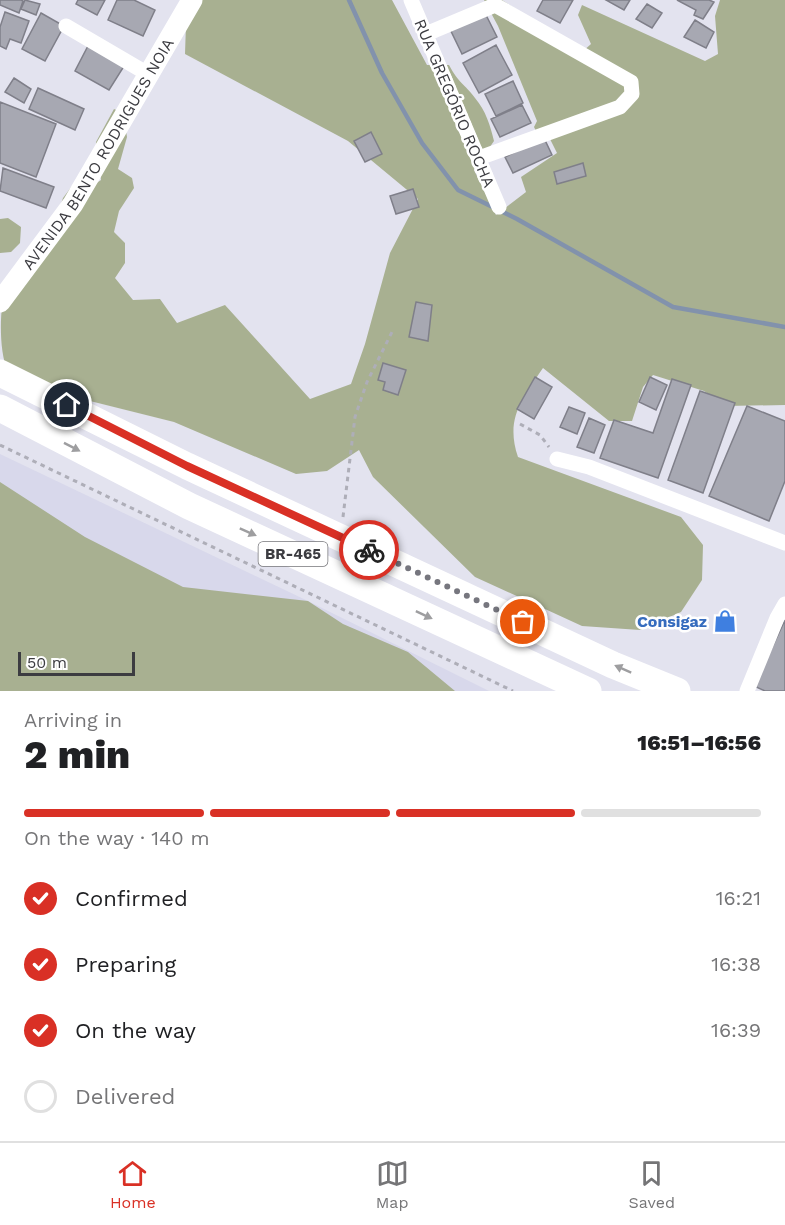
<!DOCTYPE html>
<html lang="en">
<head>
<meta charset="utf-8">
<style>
	body { margin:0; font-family:"Work Sans",sans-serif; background:#f6f6f6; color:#202124; height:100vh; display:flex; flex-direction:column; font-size:22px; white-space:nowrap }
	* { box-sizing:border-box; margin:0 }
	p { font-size:20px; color:#757577 }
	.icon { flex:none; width:33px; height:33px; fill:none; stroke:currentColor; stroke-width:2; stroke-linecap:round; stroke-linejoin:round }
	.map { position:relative; height:691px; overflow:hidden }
	.panel { display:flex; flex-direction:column; background:#fff; flex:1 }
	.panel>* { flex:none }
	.scale { position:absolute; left:18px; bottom:15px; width:117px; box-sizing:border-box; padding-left:6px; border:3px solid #3c3c41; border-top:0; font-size:16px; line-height:21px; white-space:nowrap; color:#3c3c41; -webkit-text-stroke:4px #fff; paint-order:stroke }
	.pin { position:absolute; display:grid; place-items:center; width:51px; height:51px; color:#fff; margin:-26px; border:3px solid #fff; border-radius:50%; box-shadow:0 2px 6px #0007 }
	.courier { position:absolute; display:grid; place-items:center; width:60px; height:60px; margin:-30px; border:4px solid #d93025; border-radius:50%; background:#fff; color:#222; box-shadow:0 2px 8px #0007 }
	.overview em { font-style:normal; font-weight:800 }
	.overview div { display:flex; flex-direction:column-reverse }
	.overview { display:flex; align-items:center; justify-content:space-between; height:102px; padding:0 24px }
	h1 { font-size:39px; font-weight:800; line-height:45px }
	.bar { display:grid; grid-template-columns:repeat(4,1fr); gap:9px 6px; align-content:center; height:72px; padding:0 24px }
	.bar i { height:8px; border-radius:4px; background:#e0e0e0 }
	.bar .on { background:#d93025 }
	.bar p { grid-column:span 4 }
	ol { padding:0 24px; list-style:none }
	li { display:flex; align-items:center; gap:18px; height:66px }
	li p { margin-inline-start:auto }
	li .icon { padding:6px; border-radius:50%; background:#d93025; color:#fff; stroke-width:4 }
	li:last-child { color:#757577 }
	li i { width:33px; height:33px; border:3px solid #e0e0e0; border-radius:50% }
	.tabs { display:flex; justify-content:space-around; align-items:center; height:84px; border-top:2px solid #e0e0e0; background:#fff; font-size:16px; color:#757577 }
	.tabs a { display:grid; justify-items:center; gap:3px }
	.tabs .on { color:#d93025 }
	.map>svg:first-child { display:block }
	.built { fill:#d8d8eb }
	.forest { fill:#a8b091 }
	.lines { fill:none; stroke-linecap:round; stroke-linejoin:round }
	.stream { stroke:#8292ac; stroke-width:4.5 }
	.building { fill:#a7a8b2; stroke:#7f7f89; stroke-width:1.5 }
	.path { stroke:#aeaeb8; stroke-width:3; stroke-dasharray:4.5 4.5; stroke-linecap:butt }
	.street { stroke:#fff; stroke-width:15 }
	.secondary { stroke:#fff; stroke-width:21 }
	.highway { stroke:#fff; stroke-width:27 }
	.oneway { fill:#9e9ea0 }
	.done { stroke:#76767e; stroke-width:6; stroke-dasharray:0 10.8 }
	.route { stroke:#d93025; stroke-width:8 }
	.labels { text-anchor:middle; stroke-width:5; stroke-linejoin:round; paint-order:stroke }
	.shield { fill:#fff; stroke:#76767a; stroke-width:1.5 }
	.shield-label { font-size:15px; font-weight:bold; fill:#3c3c41 }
	.street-label { font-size:16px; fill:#3c3c41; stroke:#fff }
	.shop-label { font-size:16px; font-weight:bold; fill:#366cbe; stroke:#fff; text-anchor:end }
</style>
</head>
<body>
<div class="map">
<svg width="785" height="691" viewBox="0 0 785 691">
	<rect width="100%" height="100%" fill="#e3e3ef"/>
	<!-- built -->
	<path class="built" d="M0,454L308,601L489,691H0Z"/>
	<!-- forest -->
	<path class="forest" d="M195,0H392L427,65H449C459,84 464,83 475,98C486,111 490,125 494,141L474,170L496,215L526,192L521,177L557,153L547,133L536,131L534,127L537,121L498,26L484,0H502L582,52L591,44L578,15L582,5L705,61L718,54L715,16L720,0H785V405L726,406L704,391L653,375L643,387L632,421H609L543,368C522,399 505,419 518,457L681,517L703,545L702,580L681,612L640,630L582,626L475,577L373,477L359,450L327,471L296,474L174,422L62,394L8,372C0,354 0,325 2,306C5,298 13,289 18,282L29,280L46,251L63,198L75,182L92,186L101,180L96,142L114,109L123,113L127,137L118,169L132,178L134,188L119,211L114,232L125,243V263L115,278L133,300L160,299L177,323L225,305L310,399L351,384L365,344L390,253L418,199L348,141L185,54L186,24Z
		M8,218L21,227L20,243L11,252L0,253V219Z
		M0,482L85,537L183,587L308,601L343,624L408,652L455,691H0Z"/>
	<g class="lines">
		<!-- stream -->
		<path class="stream" d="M349,0L382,73L422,143L458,190L517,219L673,307L785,327"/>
	</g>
	<!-- building -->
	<path class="building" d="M0,0H21L23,1L19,13L0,5Z
		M25,0L40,4L36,15L21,9Z
		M78,0H105L97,15L76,4Z
		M117,0H134L155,10L143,36L108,20Z
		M543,0H573L560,23L537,11Z
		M606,0H630L624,10Z
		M677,0H709L714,2L703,19L694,15L696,10Z
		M647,4L662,13L652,28L636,19Z
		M484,11L497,37L462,54L449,27Z
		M5,12L29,21L21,43L10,39L6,49L0,46V27Z
		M41,13L64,26L45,61L22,49Z
		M695,20L714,32L706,48L684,37Z
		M90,42L126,63L109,90L75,71Z
		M496,45L512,75L479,93L463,63Z
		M14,78L31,89L24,103L5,92Z
		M513,81L523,103L496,116L485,94Z
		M38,88L84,109L75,130L29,109Z
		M0,102L56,124L36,177L0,163Z
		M522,105L531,123L500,137L491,119Z
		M371,132L382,154L365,162L354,141Z
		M544,138L552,155L513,173L505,157Z
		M583,163L586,176L557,184L554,172Z
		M3,168L54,187L46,208L0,191Z
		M413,189L419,207L396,214L390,196Z
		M416,302L432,305L428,341L409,337Z
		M383,363L406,370L398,395L383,390L385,382L378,380Z
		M535,377L552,387L534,419L517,409Z
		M650,377L667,385L656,410L639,402Z
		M672,379L691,385L658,478L600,458L614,420L653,433Z
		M700,391L735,403L703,493L668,480Z
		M747,406L785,421V481L769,521L709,496Z
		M569,407L585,413L577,434L560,427Z
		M589,418L605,425L594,453L577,447Z
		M785,620V691H765L754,686Z"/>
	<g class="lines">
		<!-- path -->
		<path class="path" d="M520,424L540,435L549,447
			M0,445L513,691
			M343,517L355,417L367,382L392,332"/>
		<!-- street -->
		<path class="street" d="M411,0L499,207
			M66,26L148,74
			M426,34L495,5L631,82L632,94L620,107L479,158
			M557,459L589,467L785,543
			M747,691L777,618L785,604"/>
		<!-- secondary -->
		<path class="secondary" id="s1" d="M0,302L73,204L192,0"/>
		<!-- highway -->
		<path class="highway" d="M0,373L187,466L613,665L677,691
			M0,408L189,506L588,691"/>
	</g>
	<!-- one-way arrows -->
	<defs><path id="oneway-solid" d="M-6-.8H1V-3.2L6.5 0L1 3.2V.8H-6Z" transform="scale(1.5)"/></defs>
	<g class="oneway">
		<use href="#oneway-solid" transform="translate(72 447) rotate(27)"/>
		<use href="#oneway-solid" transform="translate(248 532) rotate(24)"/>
		<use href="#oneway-solid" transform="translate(424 615) rotate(25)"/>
		<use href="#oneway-solid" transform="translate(623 669) rotate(-156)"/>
	</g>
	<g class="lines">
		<!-- done -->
		<path class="done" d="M369,550L523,622"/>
		<!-- route -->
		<path class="route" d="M67,405L187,466L369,550"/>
	</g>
	<!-- icons -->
	<defs>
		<g id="shop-bare" transform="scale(1.8)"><path d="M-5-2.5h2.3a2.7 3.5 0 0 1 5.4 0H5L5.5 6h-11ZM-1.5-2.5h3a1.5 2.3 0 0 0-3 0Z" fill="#3f7fe0" stroke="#fff" stroke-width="2.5" paint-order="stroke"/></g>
	</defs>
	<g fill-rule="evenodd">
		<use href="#shop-bare" x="725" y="621"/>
	</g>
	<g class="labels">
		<!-- shield labels -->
		<rect class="shield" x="258.5" y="542" width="69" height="24" rx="4.5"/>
		<g class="shield-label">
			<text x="293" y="559">BR-465</text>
		</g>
		<!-- street labels -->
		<g class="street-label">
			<text transform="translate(455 103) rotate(67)" y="6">RUA GREGÓRIO ROCHA</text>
			<text dy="6" stroke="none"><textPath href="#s1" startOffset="178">AVENIDA BENTO RODRIGUES NOIA</textPath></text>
		</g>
		<!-- shop labels -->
		<g class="shop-label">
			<text x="707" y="627">Consigaz</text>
		</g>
	</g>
</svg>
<div class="scale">50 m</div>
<div class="pin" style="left:523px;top:622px;background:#ea580c"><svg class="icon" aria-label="bag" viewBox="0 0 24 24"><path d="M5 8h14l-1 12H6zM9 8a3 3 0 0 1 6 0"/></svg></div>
<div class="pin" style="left:67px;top:405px;background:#1f2937"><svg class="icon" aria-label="home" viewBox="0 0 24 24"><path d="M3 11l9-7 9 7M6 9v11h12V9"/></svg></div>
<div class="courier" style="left:369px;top:550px"><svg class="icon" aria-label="bike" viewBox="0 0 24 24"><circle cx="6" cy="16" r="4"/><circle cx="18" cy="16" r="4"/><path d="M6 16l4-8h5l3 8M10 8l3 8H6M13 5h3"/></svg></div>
</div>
<section class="panel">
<div class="overview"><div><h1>2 min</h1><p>Arriving in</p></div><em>16:51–16:56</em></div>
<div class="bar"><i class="on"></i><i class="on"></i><i class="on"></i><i></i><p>On the way · 140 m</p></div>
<ol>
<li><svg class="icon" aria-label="check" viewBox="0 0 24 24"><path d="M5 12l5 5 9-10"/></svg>Confirmed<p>16:21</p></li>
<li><svg class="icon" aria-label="check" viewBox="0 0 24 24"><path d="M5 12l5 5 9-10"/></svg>Preparing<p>16:38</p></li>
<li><svg class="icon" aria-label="check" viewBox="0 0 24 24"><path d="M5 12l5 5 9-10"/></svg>On the way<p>16:39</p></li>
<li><i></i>Delivered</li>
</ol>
</section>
<nav class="tabs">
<a class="on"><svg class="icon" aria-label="home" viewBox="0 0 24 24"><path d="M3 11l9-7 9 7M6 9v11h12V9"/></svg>Home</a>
<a><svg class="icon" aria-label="map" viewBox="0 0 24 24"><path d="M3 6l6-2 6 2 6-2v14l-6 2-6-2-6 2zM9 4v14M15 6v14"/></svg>Map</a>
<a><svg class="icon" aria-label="saved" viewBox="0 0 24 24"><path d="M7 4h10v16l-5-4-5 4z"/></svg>Saved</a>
</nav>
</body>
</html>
